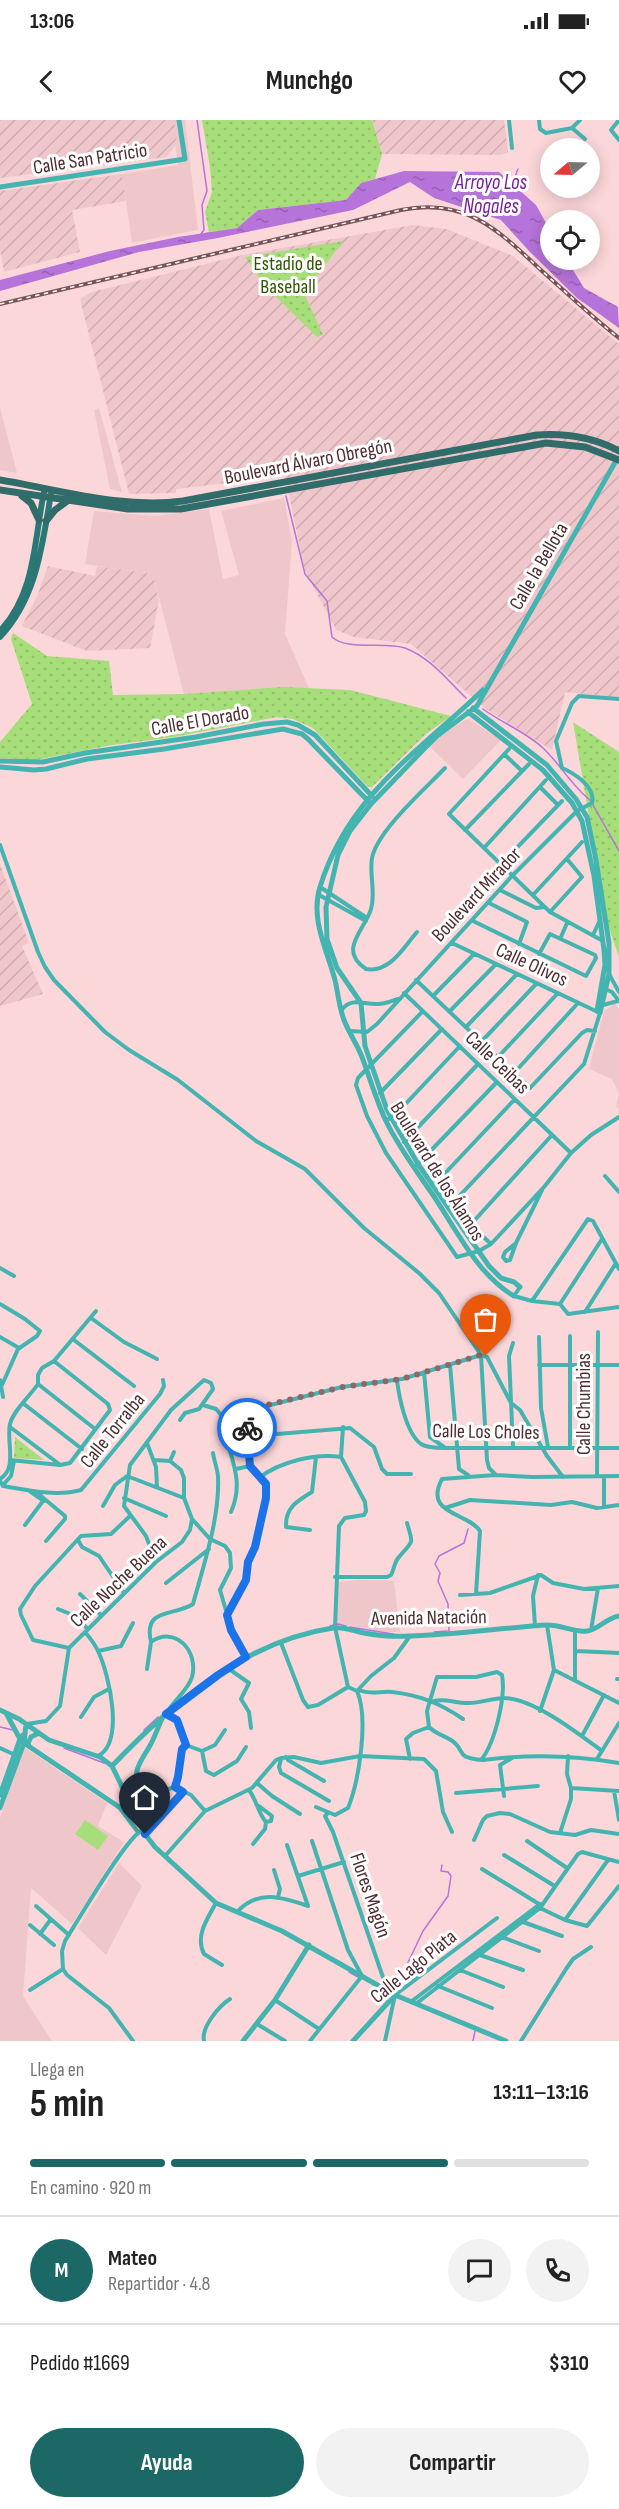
<!DOCTYPE html>
<html lang="es">
<head>
<meta charset="utf-8">
<style>
	body { margin:0; font-family:"Sofia Sans Condensed",sans-serif; background:#f2f2f2; color:#222; height:100vh; display:flex; flex-direction:column; font-size:22px; white-space:nowrap }
	* { box-sizing:border-box; margin:0 }
	p { font-size:20px; color:#767676 }
	.icon { flex:none; width:33px; height:33px; fill:none; stroke:currentColor; stroke-width:2; stroke-linecap:round; stroke-linejoin:round }
	.map { position:relative; height:1921px; overflow:hidden }
	.drawer { display:flex; flex-direction:column; background:#fff; flex:1 }
	.drawer>* { flex:none }
	.needle { width:39px; rotate:251deg }
	.fabs { position:absolute; left:540px; top:18px; display:grid; gap:12px }
	.fabs a { display:grid; place-items:center; width:60px; height:60px; border-radius:50%; background:#fff; box-shadow:0 3px 15px #0003; font-size:30px }
	.pin { position:absolute; display:grid; place-items:center; width:51px; height:51px; color:#fff; margin:-62px -26px; border-radius:50% 50% 50% 0; rotate:-45deg; box-shadow:0 0 6px #0007 }
	.pin .icon { rotate:45deg }
	.courier { position:absolute; display:grid; place-items:center; width:60px; height:60px; margin:-30px; border:4px solid #1a73e8; border-radius:50%; background:#fff; color:#222; box-shadow:0 2px 8px #0007 }
	.headline em { font-style:normal; font-weight:700 }
	.headline div { display:flex; flex-direction:column-reverse }
	.headline { display:flex; align-items:center; justify-content:space-between; height:102px; padding:0 30px }
	h1 { font-size:39px; font-weight:700; line-height:45px }
	.bar { display:grid; grid-template-columns:repeat(4,1fr); gap:9px 6px; align-content:center; height:72px; padding:0 30px }
	.bar i { height:8px; border-radius:4px; background:#e0e0e0 }
	.bar .on { background:#1b6866 }
	.bar p { grid-column:span 4 }
	.line { display:flex; align-items:center; gap:15px; padding:0 30px; border-top:2px solid #e0e0e0 }
	.line div { flex:1 }
	.round { display:grid; place-items:center; flex:none; width:63px; height:63px; border-radius:32px; background:#f2f2f2 }
	.action { display:flex; gap:12px; margin-top:auto; padding:12px 30px }
	.action a { flex:1; height:69px; border-radius:36px; background:#1b6866; color:#fff; font-size:24px; font-weight:700; line-height:69px; text-align:center }
	.action a+a { background:#f2f2f2; color:#222 }
	.status { display:flex; justify-content:space-between; align-items:center; height:42px; padding:0 30px; background:#fff; direction:ltr }
	.status svg { height:16px; fill:currentColor }
	header { display:flex; justify-content:space-between; align-items:center; height:78px; padding:0 30px; background:#fff; font-size:27px; font-weight:700 }
	.map>svg:first-child { display:block }
	.built { fill:#efc7cb }
	.industrial { fill:url(#industrial-furrows) }
	.grass { fill:url(#grass-dots) }
	.pitch { fill:#a6de79 }
	.water { fill:url(#water-ripples) }
	.lines { fill:none; stroke-linecap:round; stroke-linejoin:round }
	.stream { stroke:#b673da; stroke-width:1.5 }
	.minor { stroke:#44b4b1; stroke-width:4 }
	.tertiary { stroke:#44b4b1; stroke-width:5 }
	.primary { stroke:#297876; stroke-width:6 }
	.trunk { stroke:#306c6a; stroke-width:7 }
	.rail-casing { stroke:#775458; stroke-width:4 }
	.rail { stroke:#fff; stroke-width:1.5; stroke-dasharray:4.5; stroke-linecap:butt }
	.done { stroke:#8c686c; stroke-width:6; stroke-dasharray:0 10.8 }
	.route { stroke:#1a73e8; stroke-width:8 }
	.labels { text-anchor:middle; stroke-width:6; stroke-linejoin:round; paint-order:stroke }
	.street-label { font-size:20px; fill:#4f2c30; stroke:#fff }
	.park-label { font-size:20px; fill:#305700; stroke:#fff }
	.water-label { font-size:21px; font-style:italic; fill:#761f9d; stroke:#fff }
</style>
</head>
<body>
<div class="status"><b>13:06</b><svg viewBox="0 0 49 12"><path d="M0 12V9h3v3zM5 12V6h3v6zM10 12V3h3v9zM15 12V0h3v12zM26 1h20v11H26zM47 4h2v5h-2z"/></svg></div>
<header><svg class="icon" aria-label="back" viewBox="0 0 24 24"><path d="M15 5l-7 7 7 7"/></svg>Munchgo<svg class="icon" aria-label="heart" viewBox="0 0 24 24"><path d="M12 20l-8-8c-3-5 5-10 8-4 3-6 11-1 8 4z"/></svg></header>
<div class="map">
<svg width="619" height="1921" viewBox="0 0 619 1921">
	<defs>
		<pattern id="industrial-furrows" width="10" height="10" patternUnits="userSpaceOnUse" patternTransform="scale(1.5)"><rect width="10" height="10" fill="#efc7cb"/><path d="M-1 1l2-2M0 10L10 0M9 11l2-2" fill="none" stroke="#cfabaf"/></pattern>
		<pattern id="grass-dots" width="8" height="8" patternUnits="userSpaceOnUse" patternTransform="scale(1.5)"><rect width="8" height="8" fill="#a6de79"/><path d="M2 2h.1M6 6h.1" fill="none" stroke="#91bf69" stroke-width="1.8" stroke-linecap="round"/></pattern>
		<pattern id="water-ripples" width="26" height="14" patternUnits="userSpaceOnUse" patternTransform="scale(1.5)"><rect width="26" height="14" fill="#b673da"/><path d="M2 4q2-2 4 0t4 0M15 11q2-2 4 0t4 0" fill="none" stroke="#965fb1"/></pattern>
	</defs>
	<rect width="100%" height="100%" fill="#fcd7da"/>
	<!-- built -->
	<path class="built" d="M172,0H185L198,110L132,123L122,54L178,45Z
		M0,287L17,353L0,350Z
		M99,288L122,372L110,369L94,290Z
		M284,378L292,421L285,514L309,568L184,574L153,454L85,444L94,391L156,396L209,389L223,459L239,455L221,391Z
		M465,600H470L501,620L463,659L430,627L439,617Z
		M615,883L619,889V989L616,987L619,974L612,959L589,949L604,891Z
		M359,1460L394,1461L400,1512H386L336,1503L337,1462Z
		M24,1627L107,1683L98,1706L124,1722L72,1804L31,1768L23,1876L52,1921H0V1698Z
		M119,1743L142,1766L106,1835L78,1808Z"/>
	<!-- industrial -->
	<path class="industrial" d="M0,0H174L177,24L166,37L0,58Z
		M372,0H504L508,32L501,35L382,34Z
		M122,54L126,81L72,90L80,132L4,152L0,130V71Z
		M413,105L446,109L513,136L619,224V578L565,572L552,630L486,589L411,524L354,517L336,510L305,451L285,356L176,369V373L129,374L80,179L92,172L242,135Z
		M48,446L95,456L97,446L153,454L159,480L150,528L87,531L22,506L38,474Z
		M0,744L29,823L22,826L43,874L0,886Z"/>
	<!-- grass -->
	<path class="grass" d="M202,0H372L382,34L375,59L361,63L346,80L258,90L237,108L209,112L205,92L212,72L210,47Z
		M343,121L304,173L323,215L317,217L266,167L245,137Z
		M13,513L47,536L109,541L113,575L184,574L283,567L350,570L451,596L426,614L372,667H368L313,608L293,599L277,597L174,617L112,625L36,640L0,638V622L32,584L11,519Z
		M573,602L619,632V837L607,802Z
		M15,1317L44,1340L14,1338Z"/>
	<!-- pitch -->
	<path class="pitch" d="M85,1700L108,1716L98,1730L75,1714Z"/>
	<!-- water -->
	<path class="water" d="M404,51L499,52L536,85L550,110V140H567L584,168L618,187L619,208L577,178L529,131L501,100L434,78L410,62L353,90L218,118L139,132L0,171V160L110,131L178,117L237,108L258,90L346,80L361,63Z"/>
	<g class="lines">
		<!-- stream -->
		<path class="stream" d="M197,0L207,71L202,85L204,110L201,114
			M512,64L518,49
			M286,376L305,454L327,481L332,517C347,531 386,521 405,528C431,538 447,560 466,578
			M483,589C502,603 526,612 543,628C560,644 572,666 591,681
			M593,685L619,731
			M330,1506L338,1504L346,1506
			M350,1507L393,1514
			M449,1511L448,1484L438,1461L440,1453L435,1444L439,1436L464,1423L468,1409
			M434,1512L447,1511
			M0,1607L13,1610
			M144,1610L158,1597
			M64,1628L104,1643
			M349,1852L358,1857
			M394,1872L423,1811L448,1776L451,1756L448,1752L441,1751L442,1745
			M473,1921L475,1911"/>
		<!-- minor -->
		<path class="minor" d="M509,0L512,28
			M539,0L540,9L546,13L572,8L580,0
			M619,0L611,10L619,20
			M572,8L585,19
			M509,629L449,694L550,792L603,821
			M504,634L522,651
			M540,667L558,685
			M465,710L529,644
			M0,725L38,832L45,847L54,860L105,912L129,930L178,960L256,1021L305,1049L364,1108L419,1153L439,1173L481,1235L487,1237L511,1283L520,1290L547,1336L563,1357
			M484,728L546,660
			M501,744L562,681
			M320,767L367,798
			M500,770L536,788L544,787
			M319,775L366,801
			M533,775L582,722
			M489,783L527,802L519,824
			M550,792L582,757L567,739
			M473,801L586,856L596,838L595,835L550,814L539,834
			M417,812C403,828 390,853 366,849C337,830 365,810 371,789C376,772 369,754 372,738C377,711 425,669 445,648
			M593,815L600,800
			M561,817L567,803
			M609,854L619,872
			M416,860L530,968L582,913L587,910L595,911
			M605,869L612,872L619,881
			M404,873L571,1033
			M433,876L474,834
			M603,885L618,881
			M341,891C351,876 363,885 378,884C385,884 391,881 398,879
			M423,891L358,958L356,965L367,996L386,1033L457,1137L479,1131L491,1124L544,1067L571,1033L591,1015L619,997
			M450,891L496,844
			M466,907L517,854
			M350,911L367,912L377,904L512,756L577,691L592,683C596,667 574,653 562,648L556,621L572,583L579,576L619,579
			M481,922L537,863
			M498,937L558,873
			M514,953L578,883
			M380,973L442,909
			M386,1001L398,992L460,926
			M404,1022L478,944
			M416,1046L497,962
			M605,1056L619,1072
			M433,1066L515,979
			M448,1088L584,944L600,893L452,823
			M516,1123L505,1132L503,1137L506,1141L510,1140L516,1123L542,1070
			M491,1124L474,1108L473,1102L552,1015
			M0,1148L14,1156
			M520,1167L514,1176L532,1181L560,1184L568,1194L619,1187
			M532,1181L588,1099L593,1101L619,1149
			M0,1184L25,1199L40,1211L37,1216L18,1229L2,1265
			M560,1184L602,1119
			M585,1192L616,1143
			M91,1198L124,1222L157,1239
			M0,1217L19,1228
			M539,1217L541,1288L548,1327
			M74,1220L134,1266
			M481,1235L487,1340L489,1348L495,1354
			M450,1245L459,1349L468,1355
			M539,1245H619
			M424,1252L430,1317L444,1327
			M0,1260L3,1277
			M397,1260C399,1277 406,1313 421,1324C427,1328 437,1328 445,1328H619
			M38,1264L95,1309
			M24,1284L82,1329
			M203,1285L216,1289L223,1297L342,1267L402,1259L481,1235
			M244,1291L250,1346L266,1364V1378L255,1427L248,1442L246,1460L227,1495L231,1510L246,1537
			M247,1306H258L277,1314L350,1308L374,1327L382,1349L387,1354H411
			M10,1307L59,1344
			M224,1308C230,1339 245,1360 231,1392
			M147,1323L156,1347L157,1367
			M513,1327L509,1236L513,1223
			M570,1327V1216
			M341,1337L343,1307
			M10,1340L60,1345L70,1343L110,1290L108,1284L54,1241
			M170,1341L174,1332
			M236,1349L250,1346
			M597,1356L598,1212
			M259,1358C279,1342 315,1333 341,1337L365,1382L366,1391L364,1395L345,1398L339,1406L335,1507L348,1567
			M0,1359C18,1348 6,1322 10,1304C13,1291 30,1276 38,1264V1255L42,1248L54,1241L96,1191
			M0,1361L3,1366C27,1370 56,1377 81,1370L160,1274L164,1266L163,1260
			M3,1365L11,1356L14,1341
			M28,1370L44,1381
			M35,1371L65,1396V1399L46,1421
			M124,1378L166,1396
			M103,1386L115,1365L127,1356L184,1378
			M604,1387V1357
			M445,1388L470,1380L551,1385L572,1382L597,1388L619,1385
			M192,1399L210,1419L225,1426L230,1433L231,1448L220,1470L227,1494
			M25,1405L43,1381
			M310,1410L286,1407C285,1388 297,1381 312,1372L316,1337
			M78,1420L82,1427L99,1436L124,1473
			M156,1442L146,1416L124,1386L130,1345L171,1290L204,1260L211,1263L213,1269L199,1289L185,1293L180,1300
			M335,1457H387L391,1455C394,1450 394,1442 399,1437C413,1420 414,1426 407,1403
			M166,1463L209,1429
			M80,1474L101,1495
			M476,1474L480,1411C468,1392 423,1395 442,1359L495,1355L532,1357L619,1356
			M460,1475L490,1473L541,1455L553,1463L584,1469L619,1466
			M58,1489L73,1495L88,1509
			M535,1506L533,1476L538,1455
			M591,1510L598,1468
			M85,1512C90,1518 95,1524 98,1531C109,1554 125,1622 98,1636
			M151,1522C143,1487 173,1497 193,1484C204,1444 220,1397 218,1356C217,1348 214,1340 213,1333
			M281,1523L303,1580L308,1587L318,1585L348,1567L357,1571
			M69,1528L33,1520L21,1495L20,1489L35,1466L81,1416L111,1414L130,1396
			M98,1531L121,1526L133,1503
			M576,1531L619,1533
			M147,1549L151,1522C175,1505 199,1531 192,1557C189,1568 177,1578 170,1588
			M229,1549L249,1563L241,1579L249,1592L251,1608
			M554,1550L619,1583
			M575,1559V1510
			M617,1559H619
			M359,1570C371,1575 380,1571 392,1572C420,1575 441,1584 463,1599
			M434,1581C445,1578 455,1583 467,1583C479,1584 491,1578 504,1578C533,1578 579,1614 602,1631
			M540,1591L554,1550L547,1505
			M167,1594L178,1600L186,1625L202,1631
			M81,1597L94,1577L109,1569
			M27,1604L46,1601L60,1586L69,1528L156,1442L182,1422L190,1410L192,1399L184,1378V1358L181,1350L170,1341L154,1340
			M582,1616L604,1575
			M0,1628L13,1634
			M202,1631L206,1651L214,1655L237,1641L246,1627
			M202,1631L215,1625L225,1610
			M286,1637L288,1640L324,1661
			M281,1639L279,1647L281,1653L329,1681
			M410,1639L406,1619L413,1613L429,1607
			M597,1639L619,1603
			M481,1640C495,1623 506,1577 502,1555L497,1552L476,1557H437L427,1591L429,1607C436,1614 443,1615 451,1620C467,1630 453,1638 483,1640C529,1634 574,1635 619,1643
			M257,1663L272,1676L300,1694
			M175,1667L178,1657L181,1629L186,1625
			M571,1668L619,1671
			M249,1670C256,1679 259,1695 266,1702L271,1701L272,1696L259,1686
			M614,1671L619,1700
			M140,1673L162,1671L175,1667L191,1675L205,1691
			M456,1673L538,1666
			M504,1676L500,1645L512,1638
			M119,1687L137,1711
			M316,1687L335,1695L348,1688C359,1661 369,1598 357,1571L371,1556L394,1538L410,1516
			M328,1693L325,1696L333,1712L387,1869
			M145,1713L183,1672
			M560,1713L571,1679V1668L567,1654L568,1636
			M474,1720L483,1700L487,1696L500,1693L510,1694L550,1712L575,1715L591,1710L619,1714
			M527,1721L567,1748
			M253,1724L265,1709L266,1702
			M287,1725L308,1786
			M504,1735L553,1765
			M165,1736L205,1691L252,1668L276,1640L281,1638L294,1637L321,1643L360,1636L424,1639L436,1651L443,1692L452,1712
			M482,1749L539,1784
			M274,1750L280,1769L278,1777
			M298,1756L344,1742
			M216,1783C207,1799 195,1816 204,1834L222,1845
			M36,1786L69,1815
			M538,1787L565,1800L587,1806L619,1766
			M237,1792C258,1769 282,1777 308,1786
			M565,1800L608,1740
			M523,1802L562,1816
			M30,1805L54,1825
			M40,1814L51,1799
			M502,1817L539,1831
			M480,1835L523,1850
			M63,1849L62,1831L65,1821C77,1802 128,1714 143,1710
			M63,1849L67,1855L109,1888L133,1921
			M460,1850L503,1867
			M438,1866L492,1888
			M30,1870L63,1849
			M275,1880L319,1909
			M412,1881L540,1784
			M417,1883L540,1788L578,1734L582,1732L619,1742
			M257,1904L285,1921
			M204,1921C201,1907 219,1886 230,1879
			M310,1921L362,1856L348,1830L312,1721
			M385,1921L395,1875L497,1798
			M521,1921L566,1849L573,1839L591,1827"/>
		<!-- tertiary -->
		<path class="tertiary" d="M0,67L185,39L179,0
			M483,570C418,632 348,676 320,767C310,799 327,830 335,860C338,873 339,887 344,900C349,913 357,924 362,937C370,958 376,980 386,1001C399,1028 418,1053 435,1078C457,1111 478,1155 514,1176
			M473,588L547,645L576,679L587,697L596,740L609,823V854L600,893
			M468,592L543,650L572,683L582,701L594,756L604,830L605,845L597,891
			M0,641L43,642L85,633L196,617L264,604L287,602L298,605L315,615L372,676
			M0,647L34,650L46,649L87,639L164,629L283,609L302,614L308,619L368,681
			M520,1167L514,1162L501,1158L489,1146L418,1044L387,990L365,926L361,883L337,848L327,819L326,787L338,735L350,711L371,684L424,629L437,616L477,586L617,339
			M0,1590L19,1599L49,1620L100,1637L112,1646L145,1714L155,1727L216,1783L282,1811L395,1875L506,1921
			M23,1615L20,1619L24,1623L119,1687L140,1673C133,1651 137,1647 148,1629C154,1620 157,1609 162,1599
			M29,1626L28,1623L31,1617L39,1613
			M112,1646C171,1584 245,1521 333,1508C343,1506 354,1511 364,1513C379,1516 394,1517 410,1516C455,1515 501,1508 546,1505C560,1504 574,1513 587,1511C598,1510 606,1498 619,1496
			M0,1675L20,1619L6,1593
			M0,1688L24,1623L26,1604
			M243,1921L275,1880L309,1825
			M353,1921L395,1875"/>
		<!-- primary -->
		<path class="primary" d="M0,511C36,473 34,419 44,372
			M0,517C37,478 42,425 51,374"/>
		<!-- trunk -->
		<path class="trunk" d="M0,360C60,370 122,389 183,381L537,315C567,313 593,317 619,331
			M0,370L128,389H181L546,323L585,327L619,340
			M22,376L31,383L39,400
			M46,401L55,390L66,382"/>
		<!-- rail casing -->
		<g class="rail-casing">
			<path id="rail" d="M0,184L401,90C466,77 498,110 542,151C567,173 592,197 619,218"/>
		</g>
		<!-- rail -->
		<use href="#rail" class="rail"/>
	</g>
	<g class="lines">
		<!-- done -->
		<path class="done" d="M247,1308L244,1291L251,1289L342,1267L402,1259L481,1235L486,1236"/>
		<!-- route -->
		<path class="route" d="M145,1714L183,1672L175,1667L178,1657L182,1629L186,1625L177,1600L166,1594L218,1555L246,1537L231,1510L227,1495L246,1460L248,1442L255,1427L266,1378V1364L250,1346L247,1308"/>
	</g>
	<g class="labels">
		<!-- street labels -->
		<g class="street-label">
			<text transform="translate(90 38) rotate(-9)" y="7">Calle San Patricio</text>
			<text transform="translate(308 341) rotate(-11)" y="7">Boulevard Álvaro Obregón</text>
			<text transform="translate(538 446) rotate(-60)" y="7">Calle la Bellota</text>
			<text transform="translate(200 600) rotate(-10)" y="7">Calle El Dorado</text>
			<text transform="translate(476 774) rotate(-47)" y="7">Boulevard Mirador</text>
			<text transform="translate(532 844) rotate(25)" y="7">Calle Olivos</text>
			<text transform="translate(498 942) rotate(44)" y="7">Calle Ceibas</text>
			<text transform="translate(438 1051) rotate(58)" y="7">Boulevard de los Álamos</text>
			<text transform="translate(583 1284) rotate(-90)" y="7">Calle Chumbias</text>
			<text transform="translate(112 1310) rotate(-51)" y="7">Calle Torralba</text>
			<text transform="translate(486 1311) rotate(1)" y="7">Calle Los Choles</text>
			<text transform="translate(118 1461) rotate(-43)" y="7">Calle Noche Buena</text>
			<text transform="translate(429 1497) rotate(-1)" y="7">Avenida Natación</text>
			<text transform="translate(371 1775) rotate(71)" y="7">Flores Magón</text>
			<text transform="translate(413 1846) rotate(-39)" y="7">Calle Lago Plata</text>
		</g>
		<!-- park labels -->
		<g class="park-label">
			<text x="288" y="150">Estadio de<tspan x="288" dy="23">Baseball</tspan></text>
		</g>
		<!-- water labels -->
		<g class="water-label">
			<text x="491" y="69">Arroyo Los<tspan x="491" dy="24">Nogales</tspan></text>
		</g>
	</g>
</svg>
<div class="fabs">
<a><svg class="needle" viewBox="-14 -14 28 28"><path d="M0-13l5 13h-10z" fill="#e53935"/><path d="M0 13l5-13h-10z" fill="#767676"/></svg></a>
<a><svg class="icon" aria-label="locate" viewBox="0 0 24 24"><circle cx="12" cy="12" r="6"/><path d="M12 2v4M12 18v4M2 12h4M18 12h4"/></svg></a>
</div>
<div class="pin" style="left:486px;top:1236px;background:#ea580c"><svg class="icon" aria-label="bag" viewBox="0 0 24 24"><path d="M5 8h14l-1 12H6zM9 8a3 3 0 0 1 6 0"/></svg></div>
<div class="pin" style="left:145px;top:1714px;background:#1f2937"><svg class="icon" aria-label="home" viewBox="0 0 24 24"><path d="M3 11l9-7 9 7M6 9v11h12V9"/></svg></div>
<div class="courier" style="left:247px;top:1308px"><svg class="icon" aria-label="bike" viewBox="0 0 24 24"><circle cx="6" cy="16" r="4"/><circle cx="18" cy="16" r="4"/><path d="M6 16l4-8h5l3 8M10 8l3 8H6M13 5h3"/></svg></div>
</div>
<section class="drawer">
<div class="headline"><div><h1>5 min</h1><p>Llega en</p></div><em>13:11–13:16</em></div>
<div class="bar"><i class="on"></i><i class="on"></i><i class="on"></i><i></i><p>En camino · 920 m</p></div>
<div class="line" style="height:108px"><b class="round" style="background:#1b6866;color:#fff">M</b><div><b>Mateo</b><p>Repartidor · 4.8</p></div><a class="round"><svg class="icon" aria-label="chat" viewBox="0 0 24 24"><path d="M4 5h16v11H9l-5 4z"/></svg></a><a class="round"><svg class="icon" aria-label="phone" viewBox="0 0 24 24"><path d="M5 4h4l2 5-3 2q2 4 5 5l2-3 5 2v4C11 20 4 13 5 4z"/></svg></a></div>
<div class="line" style="height:78px"><div>Pedido #1669</div><b>$310</b></div>
<div class="action"><a>Ayuda</a><a>Compartir</a></div>
</section>
</body>
</html>
